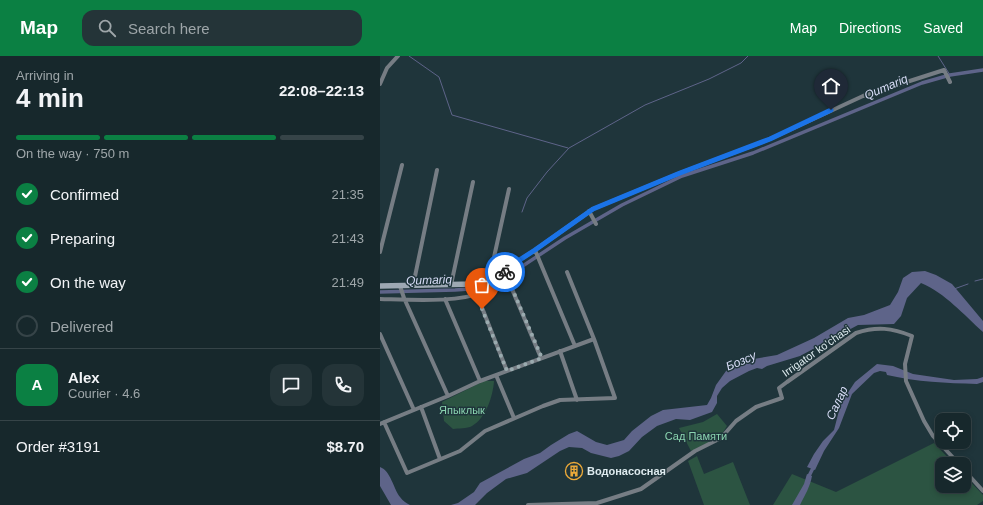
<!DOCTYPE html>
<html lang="en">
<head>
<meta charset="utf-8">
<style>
	body { margin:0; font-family:Arial,sans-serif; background:#243438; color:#f1f3f6; height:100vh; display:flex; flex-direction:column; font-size:15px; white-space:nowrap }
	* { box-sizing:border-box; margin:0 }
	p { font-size:13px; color:#9ea6a9 }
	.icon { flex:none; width:22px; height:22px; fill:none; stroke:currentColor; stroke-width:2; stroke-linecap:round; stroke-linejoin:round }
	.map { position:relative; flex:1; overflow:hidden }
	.details { display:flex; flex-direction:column; background:#17282c; width:380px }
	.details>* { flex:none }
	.buttons { position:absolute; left:555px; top:357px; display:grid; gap:8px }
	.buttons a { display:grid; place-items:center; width:36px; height:36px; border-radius:8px; background:#17282c; box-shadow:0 2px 6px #0003,0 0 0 1px #364448; font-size:20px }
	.pin { position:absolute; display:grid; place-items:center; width:34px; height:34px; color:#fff; margin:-41px -17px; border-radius:50% 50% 50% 0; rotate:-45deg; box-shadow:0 0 4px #0007 }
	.pin .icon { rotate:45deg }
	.courier { position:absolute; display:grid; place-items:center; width:40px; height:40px; margin:-20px; border:3px solid #1a73e8; border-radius:50%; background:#fff; color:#222; box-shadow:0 1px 5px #0007 }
	.summary em { font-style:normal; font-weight:600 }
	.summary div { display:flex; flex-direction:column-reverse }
	.summary { display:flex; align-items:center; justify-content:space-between; height:68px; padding:0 16px }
	h1 { font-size:26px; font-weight:600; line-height:30px }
	.bar { display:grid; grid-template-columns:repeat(4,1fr); gap:6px 4px; align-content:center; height:48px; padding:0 16px }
	.bar i { height:5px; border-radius:3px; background:#364448 }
	.bar .on { background:#0b8043 }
	.bar p { grid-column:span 4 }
	.line { display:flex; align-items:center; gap:10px; padding:0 16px; border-top:1px solid #364448 }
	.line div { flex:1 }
	.round { display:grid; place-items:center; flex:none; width:42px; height:42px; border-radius:12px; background:#243438 }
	ol { padding:0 16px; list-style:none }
	li { display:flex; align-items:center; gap:12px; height:44px }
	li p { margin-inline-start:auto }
	li .icon { padding:4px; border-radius:50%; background:#0b8043; color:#fff; stroke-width:4 }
	li:last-child { color:#9ea6a9 }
	li i { width:22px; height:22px; border:2px solid #364448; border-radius:50% }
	header { display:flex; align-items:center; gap:24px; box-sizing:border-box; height:56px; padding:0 20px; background:#0b8043; color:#fff }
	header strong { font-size:19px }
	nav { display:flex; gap:22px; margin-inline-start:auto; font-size:14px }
	.search { width:280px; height:36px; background:#243438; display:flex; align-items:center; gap:10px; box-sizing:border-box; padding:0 14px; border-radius:12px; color:#9ea6a9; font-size:15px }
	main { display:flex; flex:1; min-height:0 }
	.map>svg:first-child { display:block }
	.green { fill:#2c5442 }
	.water { fill:#5e6489 }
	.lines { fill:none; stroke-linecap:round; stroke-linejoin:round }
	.stream { stroke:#5e6489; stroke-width:1 }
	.canal { stroke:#5e6489; stroke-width:3.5 }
	.street { stroke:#767d84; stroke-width:4 }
	.secondary { stroke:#9da8b3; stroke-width:5.5 }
	.done { stroke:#9aabaf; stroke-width:4; stroke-dasharray:0 7.2 }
	.route { stroke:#1a73e8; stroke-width:5 }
	.labels { text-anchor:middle; stroke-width:3; stroke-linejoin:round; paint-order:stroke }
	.street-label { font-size:11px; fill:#ddeaee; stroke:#1f353b }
	.park-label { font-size:11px; fill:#8bd4b0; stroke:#1f353b }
	.poi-label { font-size:11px; font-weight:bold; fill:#ddeaee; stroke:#1f353b; text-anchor:start }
	.water-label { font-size:12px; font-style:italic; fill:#d8ddf7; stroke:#1f353b }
</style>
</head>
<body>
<header>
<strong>Map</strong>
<div class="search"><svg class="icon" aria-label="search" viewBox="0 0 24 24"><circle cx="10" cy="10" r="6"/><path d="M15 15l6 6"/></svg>Search here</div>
<nav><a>Map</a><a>Directions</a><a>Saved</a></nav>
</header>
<main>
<section class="details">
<div class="summary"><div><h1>4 min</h1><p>Arriving in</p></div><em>22:08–22:13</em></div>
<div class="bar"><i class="on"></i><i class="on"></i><i class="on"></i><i></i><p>On the way · 750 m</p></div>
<ol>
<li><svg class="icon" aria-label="check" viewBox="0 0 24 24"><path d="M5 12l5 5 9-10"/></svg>Confirmed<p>21:35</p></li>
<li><svg class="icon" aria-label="check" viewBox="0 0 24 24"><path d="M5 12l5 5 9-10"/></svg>Preparing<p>21:43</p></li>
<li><svg class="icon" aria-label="check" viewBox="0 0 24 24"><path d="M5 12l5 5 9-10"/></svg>On the way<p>21:49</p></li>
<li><i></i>Delivered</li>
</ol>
<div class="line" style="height:72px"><b class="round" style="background:#0b8043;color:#fff">A</b><div><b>Alex</b><p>Courier · 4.6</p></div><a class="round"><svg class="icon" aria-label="chat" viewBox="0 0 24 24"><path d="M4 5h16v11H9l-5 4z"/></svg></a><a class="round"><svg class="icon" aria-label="phone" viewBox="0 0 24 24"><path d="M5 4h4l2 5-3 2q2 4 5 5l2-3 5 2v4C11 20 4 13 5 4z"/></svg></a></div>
<div class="line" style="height:52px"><div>Order #3191</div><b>$8.70</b></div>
</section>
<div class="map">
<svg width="603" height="449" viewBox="0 0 603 449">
	<rect width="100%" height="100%" fill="#1f353b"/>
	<!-- green -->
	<path class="green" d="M104,325H114C113,340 106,362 92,370C87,373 78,372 73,373L64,365L62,346Z
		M337,358L347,370L340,381L311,395L299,372L323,366Z
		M554,387L574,408H562V430H584V419L603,439V445L597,449H393L412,418L456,436Z
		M317,400L324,418L353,406L370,449H324L308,405Z"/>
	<!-- water -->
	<path class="water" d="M545,215L556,219L572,228L603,265V276C584,259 565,237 541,227L527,242L521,260L514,268L478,269L420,300L387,310L382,313L377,312L369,315L350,325L342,332L337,340V347L332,356L310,364L296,363L277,370L262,381L249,395L239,400L231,402L211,397L202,392L189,391L180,395L147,417L126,423L107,437L95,449H71L78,447L94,436L100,427L144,403L160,397L171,389L189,378L197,375L216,386L227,389L244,384L252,375L271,360L283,354L327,349L331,342L336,329L346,315L362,305L397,299L434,282L468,262L484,259L510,249L518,236L523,222L532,216Z
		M497,308L513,310L533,318L574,324L597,323L603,321V326L597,328C566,327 537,326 507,319L506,316L500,315L494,317L472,338L459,372L444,395L435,414L427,411L434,398L443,385L454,374L461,347L475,326Z
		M0,411C11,415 13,432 20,441C23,445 26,447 30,449H11L0,430Z
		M427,418L432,420C430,431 425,439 420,449H412L424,428Z"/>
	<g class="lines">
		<!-- stream -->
		<path class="stream" d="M29,0L59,21L72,59L188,92
			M558,0L570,19
			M142,156L147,142L167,116L189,92L265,49L329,23L361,7L368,0
			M595,225L603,223
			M574,233L588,228"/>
		<!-- canal -->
		<path class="canal" d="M0,236L75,234L103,232L120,225L185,182L242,149L302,120L373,97L542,27L570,19L603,14
			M428,422L434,410"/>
		<!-- street -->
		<path class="street" d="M0,28L7,12L18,0
			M209,155L216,168
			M155,194L195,290
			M0,196L22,109
			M124,214L161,302
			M109,224L155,194L213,153L300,117L390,83L483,40L564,14L570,26
			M109,224L129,133
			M71,229L93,126
			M20,230L24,242L68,340
			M33,230L57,114
			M97,239L127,315
			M0,243C34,244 77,247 108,235
			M65,243L100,325
			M0,278L34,354
			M180,295L197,344
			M116,319L134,362
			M41,351L60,403
			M4,366L27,417L80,395L105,375L163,350L180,344L235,342L214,283L187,216
			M0,368L68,340L100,325L214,283
			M584,414L603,435
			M148,449L217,447L261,433L315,395L341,382L356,365L376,351L402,342L399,332L407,326L476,277C497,270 512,272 532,280L525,308L526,325L544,365L553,380L579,408"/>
		<!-- secondary -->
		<path class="secondary" d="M0,230L94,228L109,224"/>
	</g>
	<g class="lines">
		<!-- done -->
		<path class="done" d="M102,253L127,315L162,302L125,216"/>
		<!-- route -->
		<path class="route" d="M125,216L124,214L155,194L213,153L300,117L390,83L451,54"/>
	</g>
	<!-- icons -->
	<defs>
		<g id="building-ring" transform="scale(0.9)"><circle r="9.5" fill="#1f353b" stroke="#eba939" stroke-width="1.5"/><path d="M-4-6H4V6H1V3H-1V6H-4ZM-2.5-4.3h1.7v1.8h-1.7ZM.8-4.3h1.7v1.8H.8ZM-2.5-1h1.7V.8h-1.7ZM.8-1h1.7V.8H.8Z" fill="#eba939"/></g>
	</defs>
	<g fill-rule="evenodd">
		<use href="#building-ring" x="194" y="415"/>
	</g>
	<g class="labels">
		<!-- street labels -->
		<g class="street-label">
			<text transform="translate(436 295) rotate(-35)" y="4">Irrigator ko'chasi</text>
		</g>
		<!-- park labels -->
		<g class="park-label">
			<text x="82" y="358">Япыклык</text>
			<text x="316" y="384">Сад Памяти</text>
		</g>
		<!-- poi labels -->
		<g class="poi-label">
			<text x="207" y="419">Водонасосная</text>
		</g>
		<!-- water labels -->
		<g class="water-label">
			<text transform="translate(506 31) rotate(-23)" y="4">Qumariq</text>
			<text transform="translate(49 224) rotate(-2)" y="4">Qumariq</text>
			<text transform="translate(361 305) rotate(-23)" y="4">Бозсу</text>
			<text transform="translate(457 347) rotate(-65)" y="4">Салар</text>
		</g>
	</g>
</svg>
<div class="buttons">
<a><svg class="icon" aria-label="locate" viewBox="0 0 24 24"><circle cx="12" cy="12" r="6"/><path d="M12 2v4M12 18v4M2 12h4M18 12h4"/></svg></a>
<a><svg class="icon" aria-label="layers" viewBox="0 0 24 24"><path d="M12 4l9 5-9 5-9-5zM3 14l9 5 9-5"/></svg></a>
</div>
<div class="pin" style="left:102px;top:253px;background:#ea580c"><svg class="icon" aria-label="bag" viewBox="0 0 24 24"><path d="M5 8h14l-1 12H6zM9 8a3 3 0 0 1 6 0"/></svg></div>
<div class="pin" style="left:451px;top:54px;background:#1f2937"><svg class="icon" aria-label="home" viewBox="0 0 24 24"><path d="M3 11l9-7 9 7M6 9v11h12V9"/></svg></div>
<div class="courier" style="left:125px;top:216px"><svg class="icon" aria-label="bike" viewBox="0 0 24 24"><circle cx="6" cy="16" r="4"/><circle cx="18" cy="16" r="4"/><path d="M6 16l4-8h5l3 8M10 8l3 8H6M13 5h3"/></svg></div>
</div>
</main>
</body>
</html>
